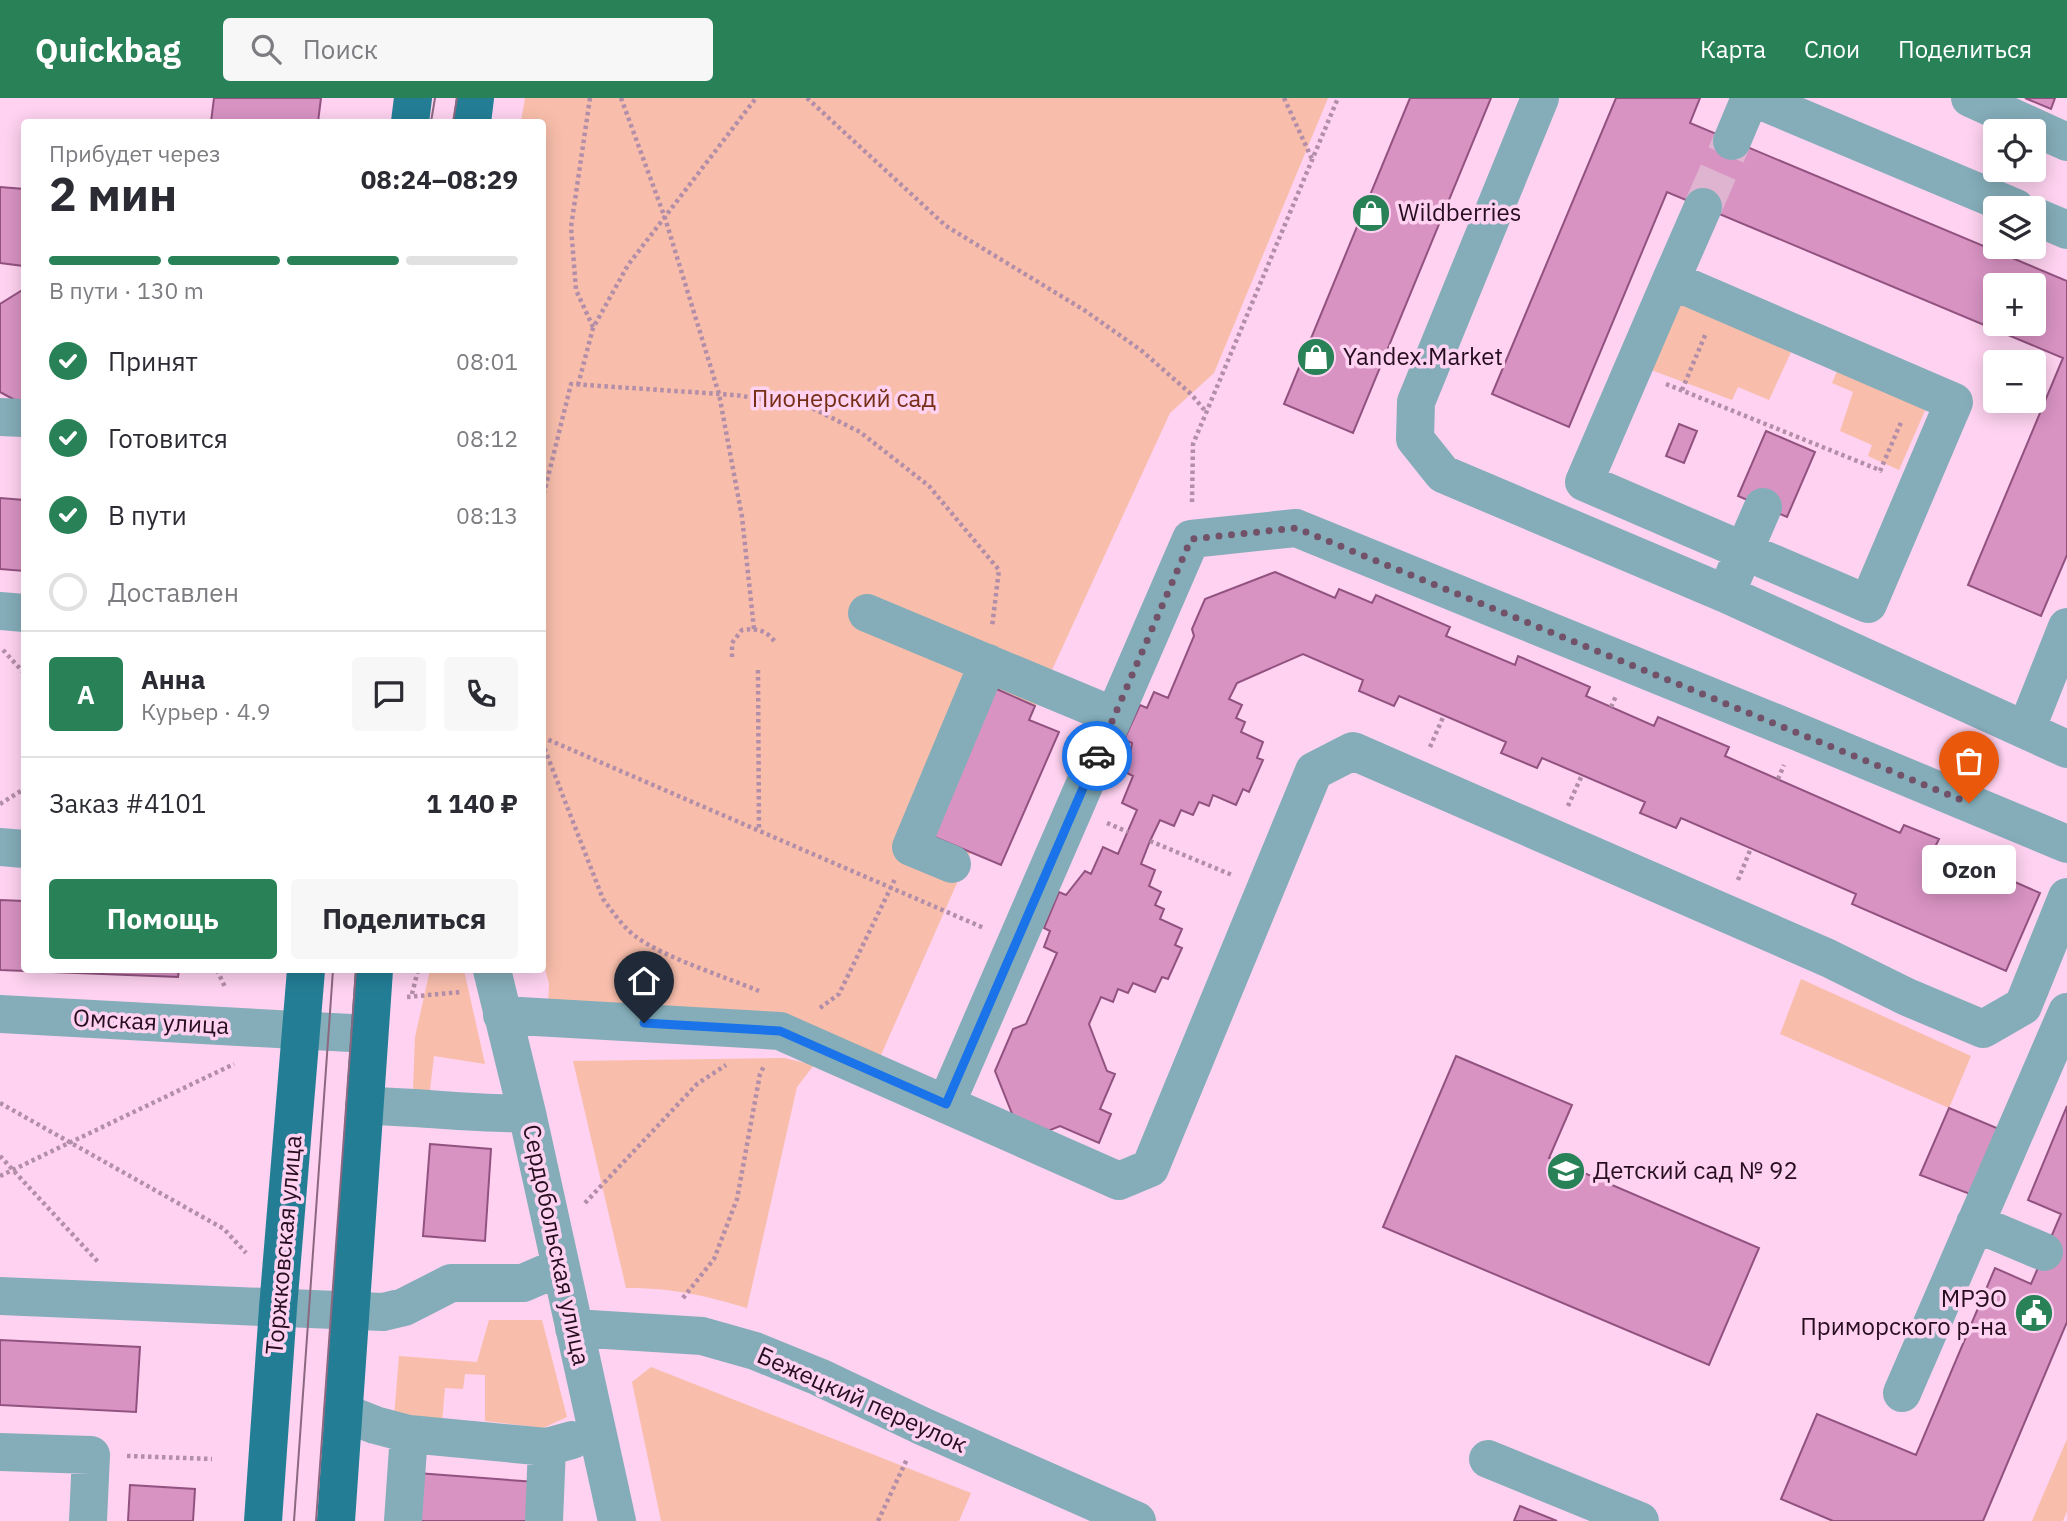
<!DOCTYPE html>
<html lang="ru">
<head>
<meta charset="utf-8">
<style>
	body { margin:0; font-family:"IBM Plex Sans",sans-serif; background:#f7f7f7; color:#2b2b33; height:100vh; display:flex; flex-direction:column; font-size:26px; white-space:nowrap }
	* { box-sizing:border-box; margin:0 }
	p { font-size:23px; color:#7c7c81 }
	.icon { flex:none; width:38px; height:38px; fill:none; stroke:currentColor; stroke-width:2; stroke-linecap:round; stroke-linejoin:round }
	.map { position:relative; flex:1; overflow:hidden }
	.details { position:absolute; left:21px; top:21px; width:525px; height:854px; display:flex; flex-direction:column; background:#fff; border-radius:7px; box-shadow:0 4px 18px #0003 }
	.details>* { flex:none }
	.buttons { position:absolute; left:1983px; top:21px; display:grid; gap:14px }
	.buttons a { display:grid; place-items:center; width:63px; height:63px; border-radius:7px; background:#fff; box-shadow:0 4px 18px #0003; font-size:35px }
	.pin { position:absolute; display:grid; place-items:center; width:60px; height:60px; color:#fff; margin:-72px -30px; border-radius:50% 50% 50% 0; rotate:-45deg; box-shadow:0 0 7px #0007 }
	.pin .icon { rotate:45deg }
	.courier { position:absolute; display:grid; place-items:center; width:70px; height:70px; margin:-35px; border:5px solid #1a73e8; border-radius:50%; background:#fff; color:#222; box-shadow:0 2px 9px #0007 }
	.bubble { position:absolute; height:49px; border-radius:7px; background:#fff; box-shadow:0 4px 18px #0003; font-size:23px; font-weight:700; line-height:49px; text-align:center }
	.summary em { font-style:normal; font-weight:700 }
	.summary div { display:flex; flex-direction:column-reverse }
	.summary { display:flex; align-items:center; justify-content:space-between; height:119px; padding:0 28px }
	h1 { font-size:46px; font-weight:700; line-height:52px }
	.bar { display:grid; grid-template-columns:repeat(4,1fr); gap:10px 7px; align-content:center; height:84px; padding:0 28px }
	.bar i { height:9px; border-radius:5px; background:#e1e1e2 }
	.bar .active { background:#298257 }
	.bar p { grid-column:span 4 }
	.line { display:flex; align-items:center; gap:18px; padding:0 28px; border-top:2px solid #e1e1e2 }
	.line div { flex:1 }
	.round { display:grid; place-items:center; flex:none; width:74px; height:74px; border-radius:7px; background:#f7f7f7 }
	ol { padding:0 28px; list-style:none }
	li { display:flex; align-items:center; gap:21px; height:77px }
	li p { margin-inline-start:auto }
	li .icon { padding:7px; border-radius:50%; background:#298257; color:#fff; stroke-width:4 }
	li:last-child { color:#7c7c81 }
	li i { width:38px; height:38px; border:4px solid #e1e1e2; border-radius:50% }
	.action { display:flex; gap:14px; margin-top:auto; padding:14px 28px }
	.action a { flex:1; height:80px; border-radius:7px; background:#298257; color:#fff; font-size:28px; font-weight:700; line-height:80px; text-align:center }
	.action a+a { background:#f7f7f7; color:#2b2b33 }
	header { display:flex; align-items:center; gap:42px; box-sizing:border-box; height:98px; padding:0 35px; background:#298257; color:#fff }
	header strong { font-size:33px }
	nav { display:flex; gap:38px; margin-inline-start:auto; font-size:24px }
	.search { width:490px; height:63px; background:#f7f7f7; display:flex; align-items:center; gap:18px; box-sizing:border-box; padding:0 24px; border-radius:7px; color:#7c7c81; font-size:26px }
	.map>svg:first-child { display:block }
	.green { fill:#f8beab }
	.building { fill:#d893c3; stroke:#925280; stroke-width:2; fill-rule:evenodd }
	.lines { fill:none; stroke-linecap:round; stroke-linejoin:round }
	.minor-tunnel { stroke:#deb4d1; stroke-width:38; stroke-dasharray:38 19; stroke-linecap:butt }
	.path { stroke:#b38ea8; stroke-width:4.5; stroke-dasharray:3.5 3.5; stroke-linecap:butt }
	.minor { stroke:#84adb9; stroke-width:38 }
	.major { stroke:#237e95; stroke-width:38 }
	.tram { stroke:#8b6880; stroke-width:2 }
	.done { stroke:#725269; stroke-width:7; stroke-dasharray:0 12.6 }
	.route { stroke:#1a73e8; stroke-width:9 }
	.labels { text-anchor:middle; stroke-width:7; stroke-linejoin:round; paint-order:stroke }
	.poi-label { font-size:24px; fill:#270d20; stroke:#fed2f0; text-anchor:start }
	.park-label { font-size:24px; fill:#762e16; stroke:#fed2f0 }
	.street-label { font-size:24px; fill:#270d20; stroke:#fed2f0 }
</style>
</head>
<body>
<header>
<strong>Quickbag</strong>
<div class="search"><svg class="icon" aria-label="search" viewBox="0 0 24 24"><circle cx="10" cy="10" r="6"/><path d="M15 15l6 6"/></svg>Поиск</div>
<nav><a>Карта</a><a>Слои</a><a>Поделиться</a></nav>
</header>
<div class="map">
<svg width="2067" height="1423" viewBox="0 0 2067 1423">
	<rect width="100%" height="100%" fill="#fed2f0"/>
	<!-- green -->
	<path class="green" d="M525,0H1328L1214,275L1170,315L1029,622L881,957L548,905L549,886L542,859V24H521Z
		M1671,201L1792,252L1769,302L1738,289L1732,302L1643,269Z
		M1838,271L1927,308L1899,372L1868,358L1872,347L1840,333L1853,294L1832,285Z
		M430,872H464L485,966L434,958L430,992H413L415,939Z
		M1801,881L1971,958L1949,1010L1780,936Z
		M784,960L814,967L797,989L747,1210C703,1197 673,1190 626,1190L573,963Z
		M489,1222H542L567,1319L543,1330L485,1323V1277L465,1276L463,1291L445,1290L442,1325L394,1319L399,1258L477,1264Z
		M651,1269L971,1395L959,1423H661L632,1284Z
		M2067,1341V1413L2063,1423H2032Z"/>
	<!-- building -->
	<path class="building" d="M214,0H321L318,24H211Z
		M1410,0H1491L1353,335L1284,306Z
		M1616,0H1700L1690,25L2067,183V457L2041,518L1968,487L2063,260L1667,94L1569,329L1492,296ZM1995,187H2034V226H1995Z
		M2025,0H2055L2051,11Z
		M0,89L24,91V168L0,165Z
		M24,191V307L0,294V206Z
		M1679,326L1697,333L1684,365L1666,358Z
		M1766,333L1815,354L1787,419L1738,398Z
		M0,400L24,402V473L0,471Z
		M1275,474L1335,500L1339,491L1372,505L1376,497L1450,529L1446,538L1515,567L1518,558L1590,589L1586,598L1654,628L1658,619L1729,649L1725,658L1900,735L1904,727L1939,741L1935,749L2040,795L2006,873L1852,806L1856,796L1681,720L1676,730L1640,715L1645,704L1542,660L1537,670L1501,655L1506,644L1399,598L1394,608L1359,593L1363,582L1303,556L1237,585L1229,601L1242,607L1236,620L1245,624L1241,634L1263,644L1257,660L1263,662L1249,694L1243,691L1236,707L1213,697L1209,708L1199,704L1193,717L1181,712L1174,728L1160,722L1150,743L1141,766L1155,772L1149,788L1161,794L1155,807L1164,811L1160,821L1182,831L1175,847L1182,850L1168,881L1162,879L1155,894L1133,885L1128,895L1118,891L1113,904L1101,899L1089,926L1107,973L1115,976L1100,1011L1111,1016L1099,1045L1060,1028L1048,1033L1013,1018L995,973L1013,931L1026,926L1057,855L1044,849L1050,833L1044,830L1059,794L1066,797L1085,773L1091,776L1103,749L1118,756L1137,712L1122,705L1133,678L1127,675L1132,645L1124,642L1140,607L1147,610L1154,594L1168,600L1194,538L1192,531L1205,501Z
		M992,589L1035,608L1029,622L1059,634L1001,767L932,738Z
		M0,802L24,803V872H179L178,879L0,872Z
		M1456,958L1572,1007L1549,1060L1759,1150L1709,1267L1383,1129Z
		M2067,1008V1224L1983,1423H1833L1781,1401L1817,1316L1916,1357L1995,1170L2031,1186L2061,1116L2028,1102Z
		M1949,1010L1999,1031L1970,1096L1920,1077Z
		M430,1046L491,1051L485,1143L423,1138Z
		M0,1242L140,1249L136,1314L0,1307Z
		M417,1375L536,1384L532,1423H413Z
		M130,1387L195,1391L193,1423H128Z
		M1520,1408L1557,1423H1514Z"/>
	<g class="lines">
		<!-- minor-tunnel -->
		<path class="minor-tunnel" d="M1703,109L1732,43"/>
		<!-- path -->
		<path class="path" d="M590,0L571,129L576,192L593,229
			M621,0L665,120L719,296L742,419L754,531
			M807,0L946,128L1084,212L1142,253L1191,296L1207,315
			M1284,0L1312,61
			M1666,286L1882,373
			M578,287L593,230L628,167L756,0
			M1682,292L1706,235
			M1880,373L1902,322
			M542,403L571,286L735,297L808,308L860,334L929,388L999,472L992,529
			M1192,404L1193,346L1338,0
			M3,552L24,575
			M732,559V545L742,532C757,530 766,532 775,544
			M758,572L759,733
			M1611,609L1616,598
			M542,639L984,830
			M542,644L603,801C613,814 622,828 635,838C665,860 723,878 759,893
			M1430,649L1444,617
			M1778,681L1784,667
			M0,706L24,691
			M1568,708L1582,677
			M1107,725L1128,734
			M1150,743L1232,777
			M1738,782L1751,750
			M217,872L225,889
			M412,896L418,872
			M407,899L461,894
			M820,910L839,896L895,781
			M0,1005L224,1131L246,1155
			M0,1058L99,1165
			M0,1078L234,966
			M585,1105L697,986L726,967
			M683,1200L714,1161L737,1101L760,976L764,968
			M127,1358L212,1361
			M878,1423L907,1361"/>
		<!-- minor -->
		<path class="minor" d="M1540,0L1416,304L1415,341L1443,376L1726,496L2067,651
			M1754,0L2016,110
			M1970,0L2067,44
			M1732,43L1750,0
			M2034,118L2067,132
			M1671,182L1703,109
			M0,319L24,320
			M1726,496L1744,453L1868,506L1954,304L1671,182L1584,384L1744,453L1763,409
			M0,513L24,515
			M867,515L1114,618
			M2026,632L2067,529
			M0,749L24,751
			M952,766L911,749L988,565
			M492,872L527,1015L617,1423
			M0,916L369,936
			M502,917L780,933L1119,1083L1150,1070L1314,673L1353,653L1828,860L1907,899L1983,931L2023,908L2067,799
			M946,1006L1191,441L1296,430L1798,634L2067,746
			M364,1008C419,1008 472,1017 527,1015
			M1975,1125L2044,1154
			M0,1198L383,1214L404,1209L451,1185H523L560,1169
			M574,1230L702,1238L755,1253L819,1279L922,1328L1137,1423
			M1902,1295L2067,914
			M342,1314L375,1327L409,1336L403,1423
			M409,1336L547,1349
			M0,1354L91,1357L88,1423
			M1488,1361L1640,1423
			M544,1423L547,1349L572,1342"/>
		<!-- major -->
		<path class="major" d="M410,24L413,0
			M472,24L475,0
			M263,1423L278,1210L306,872
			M336,1423L374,872"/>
		<!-- tram -->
		<path class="tram" d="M431,24L435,0
			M453,24L457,0
			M294,1423L333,872
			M316,1423L356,872"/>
	</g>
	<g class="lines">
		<!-- done -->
		<path class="done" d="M1097,658L1191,441L1296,430L1969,705"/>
		<!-- route -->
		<path class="route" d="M644,925L780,933L946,1006L1097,658"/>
	</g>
	<!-- icons -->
	<defs>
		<g id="shop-disc" transform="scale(2.0125)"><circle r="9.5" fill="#298257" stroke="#fed2f0"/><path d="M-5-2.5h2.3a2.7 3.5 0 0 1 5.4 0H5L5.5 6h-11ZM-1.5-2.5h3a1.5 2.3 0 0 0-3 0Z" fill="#fff"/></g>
		<g id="school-disc" transform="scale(2.0125)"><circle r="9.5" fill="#298257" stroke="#fed2f0"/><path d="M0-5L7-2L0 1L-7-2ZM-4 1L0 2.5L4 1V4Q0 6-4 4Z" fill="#fff"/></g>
		<g id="civic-disc" transform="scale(2.0125)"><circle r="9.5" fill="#298257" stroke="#fed2f0"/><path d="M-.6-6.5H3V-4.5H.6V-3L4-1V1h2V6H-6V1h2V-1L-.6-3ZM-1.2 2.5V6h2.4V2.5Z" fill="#fff"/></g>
	</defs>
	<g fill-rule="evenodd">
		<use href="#shop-disc" x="1371" y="115"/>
		<use href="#shop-disc" x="1316" y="259"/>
		<use href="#school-disc" x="1566" y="1073"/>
		<use href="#civic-disc" x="2034" y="1215"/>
	</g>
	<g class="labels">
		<!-- poi labels -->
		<g class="poi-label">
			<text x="1398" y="123">Wildberries</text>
			<text x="1343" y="267">Yandex.Market</text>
			<text x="1593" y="1081">Детский сад № 92</text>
			<text x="2007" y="1209" text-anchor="end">МРЭО<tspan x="2007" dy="28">Приморского р-на</tspan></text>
		</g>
		<!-- park labels -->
		<g class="park-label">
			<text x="844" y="309">Пионерский сад</text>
		</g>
		<!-- street labels -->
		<g class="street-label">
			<text transform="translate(151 924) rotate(3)" y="8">Омская улица</text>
			<text transform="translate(284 1147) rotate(-85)" y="8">Торжковская улица</text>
			<text transform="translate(556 1147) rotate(78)" y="8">Сердобольская улица</text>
			<text transform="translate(862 1302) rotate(24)" y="8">Бежецкий переулок</text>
		</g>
	</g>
</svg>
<div class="buttons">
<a><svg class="icon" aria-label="locate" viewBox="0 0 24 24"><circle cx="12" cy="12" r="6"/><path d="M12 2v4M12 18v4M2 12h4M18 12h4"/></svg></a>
<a><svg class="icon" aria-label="layers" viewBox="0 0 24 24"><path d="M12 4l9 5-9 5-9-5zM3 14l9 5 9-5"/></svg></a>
<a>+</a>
<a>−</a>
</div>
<div class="pin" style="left:1969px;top:705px;background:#ea580c"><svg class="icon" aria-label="bag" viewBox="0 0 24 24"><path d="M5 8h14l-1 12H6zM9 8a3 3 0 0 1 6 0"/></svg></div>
<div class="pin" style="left:644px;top:925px;background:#1f2937"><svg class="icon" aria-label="home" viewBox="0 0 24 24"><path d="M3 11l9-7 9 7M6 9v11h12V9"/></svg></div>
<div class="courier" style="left:1097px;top:658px"><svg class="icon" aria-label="car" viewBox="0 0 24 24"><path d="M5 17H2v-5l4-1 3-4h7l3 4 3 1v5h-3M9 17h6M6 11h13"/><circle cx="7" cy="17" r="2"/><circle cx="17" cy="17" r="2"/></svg></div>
<div class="bubble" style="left:1922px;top:747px;width:94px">Ozon</div>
<section class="details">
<div class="summary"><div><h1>2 мин</h1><p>Прибудет через</p></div><em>08:24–08:29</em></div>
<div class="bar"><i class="active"></i><i class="active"></i><i class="active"></i><i></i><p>В пути · 130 m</p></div>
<ol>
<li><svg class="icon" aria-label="check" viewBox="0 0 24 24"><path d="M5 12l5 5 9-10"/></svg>Принят<p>08:01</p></li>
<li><svg class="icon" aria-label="check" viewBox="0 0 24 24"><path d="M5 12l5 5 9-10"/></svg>Готовится<p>08:12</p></li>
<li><svg class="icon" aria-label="check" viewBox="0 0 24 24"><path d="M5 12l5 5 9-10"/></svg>В пути<p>08:13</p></li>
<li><i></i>Доставлен</li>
</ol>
<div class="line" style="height:126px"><b class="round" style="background:#298257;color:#fff">А</b><div><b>Анна</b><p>Курьер · 4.9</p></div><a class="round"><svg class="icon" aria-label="chat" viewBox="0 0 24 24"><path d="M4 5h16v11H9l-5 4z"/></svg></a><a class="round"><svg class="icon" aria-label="phone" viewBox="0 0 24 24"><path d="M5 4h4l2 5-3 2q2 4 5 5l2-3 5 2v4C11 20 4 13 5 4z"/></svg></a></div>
<div class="line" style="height:91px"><div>Заказ #4101</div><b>1 140 ₽</b></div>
<div class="action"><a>Помощь</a><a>Поделиться</a></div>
</section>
</div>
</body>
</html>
